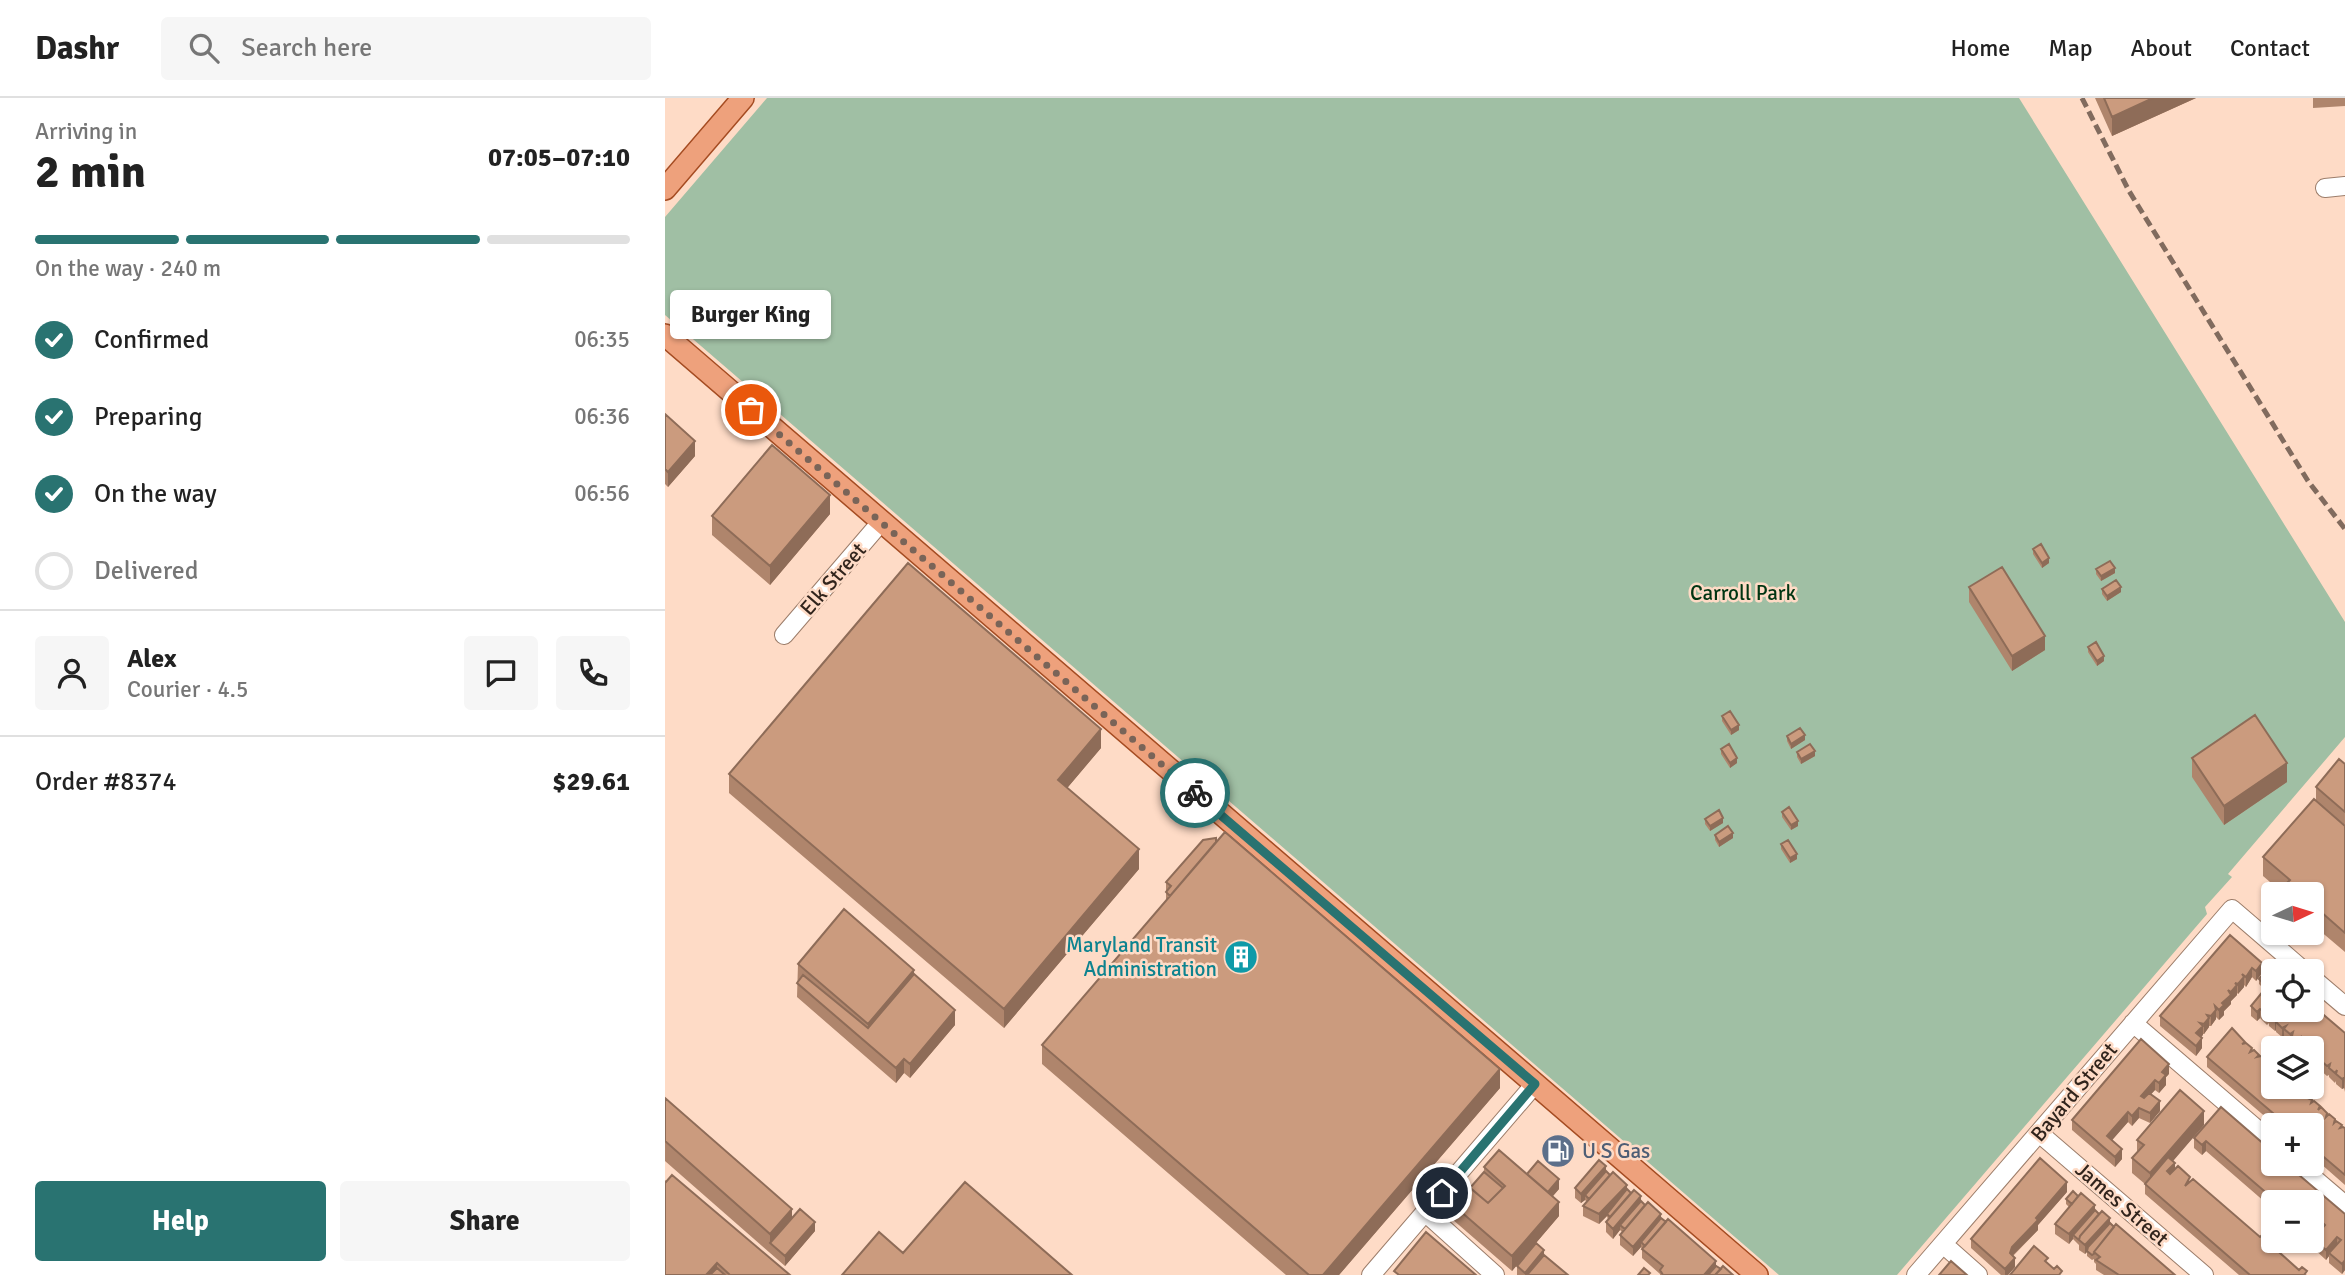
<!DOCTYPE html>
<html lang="en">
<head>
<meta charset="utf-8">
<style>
	body { margin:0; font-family:Signika,sans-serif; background:#f6f6f6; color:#222; height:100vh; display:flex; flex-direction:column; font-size:26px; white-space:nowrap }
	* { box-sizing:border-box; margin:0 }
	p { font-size:23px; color:#767676 }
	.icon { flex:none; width:38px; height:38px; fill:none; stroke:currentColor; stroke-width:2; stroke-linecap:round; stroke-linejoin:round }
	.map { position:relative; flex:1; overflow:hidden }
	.details { display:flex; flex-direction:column; background:#fff; width:665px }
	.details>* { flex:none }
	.needle { width:46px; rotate:86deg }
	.buttons { position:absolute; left:1596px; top:784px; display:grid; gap:14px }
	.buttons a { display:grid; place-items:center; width:63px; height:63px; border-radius:7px; background:#fff; box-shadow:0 2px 5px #0004; font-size:35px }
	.pin { position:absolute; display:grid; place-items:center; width:60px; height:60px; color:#fff; margin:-30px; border:4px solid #fff; border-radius:50%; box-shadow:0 2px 7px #0007 }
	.courier { position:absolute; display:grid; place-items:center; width:70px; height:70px; margin:-35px; border:5px solid #297371; border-radius:50%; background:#fff; color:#222; box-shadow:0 2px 9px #0007 }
	.bubble { position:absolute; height:49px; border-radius:7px; background:#fff; box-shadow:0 2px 5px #0004; font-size:23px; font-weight:700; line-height:49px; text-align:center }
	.overview em { font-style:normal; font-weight:700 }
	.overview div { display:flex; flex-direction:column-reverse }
	.overview { display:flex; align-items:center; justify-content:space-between; height:119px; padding:0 35px }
	h1 { font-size:46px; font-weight:700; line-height:52px }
	.bar { display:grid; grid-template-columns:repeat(4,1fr); gap:10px 7px; align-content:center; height:84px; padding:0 35px }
	.bar i { height:9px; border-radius:5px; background:#e0e0e0 }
	.bar .selected { background:#297371 }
	.bar p { grid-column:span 4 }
	.line { display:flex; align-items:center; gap:18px; padding:0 35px; border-top:2px solid #e0e0e0 }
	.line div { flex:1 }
	.round { display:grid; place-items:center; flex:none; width:74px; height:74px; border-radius:7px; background:#f6f6f6 }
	ol { padding:0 35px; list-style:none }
	li { display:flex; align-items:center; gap:21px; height:77px }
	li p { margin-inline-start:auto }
	li .icon { padding:7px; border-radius:50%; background:#297371; color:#fff; stroke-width:4 }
	li:last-child { color:#767676 }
	li i { width:38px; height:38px; border:4px solid #e0e0e0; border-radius:50% }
	.primary-button { display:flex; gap:14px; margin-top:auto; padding:14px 35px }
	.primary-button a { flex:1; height:80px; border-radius:7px; background:#297371; color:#fff; font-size:28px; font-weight:700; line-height:80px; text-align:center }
	.primary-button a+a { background:#f6f6f6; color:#222 }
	header { display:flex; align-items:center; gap:42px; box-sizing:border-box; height:98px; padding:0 35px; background:#fff; border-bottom:2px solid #e0e0e0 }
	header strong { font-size:33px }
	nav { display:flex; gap:38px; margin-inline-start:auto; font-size:24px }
	.search { width:490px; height:63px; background:#f6f6f6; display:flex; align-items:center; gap:18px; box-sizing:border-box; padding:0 24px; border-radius:7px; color:#767676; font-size:26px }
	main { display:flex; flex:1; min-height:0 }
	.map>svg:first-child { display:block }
	.green { fill:#a0bfa4 }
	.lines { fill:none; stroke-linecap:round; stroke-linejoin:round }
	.minor-casing { stroke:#9c7d6a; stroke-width:20 }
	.major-casing { stroke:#a54c22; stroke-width:24 }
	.minor { stroke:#fff; stroke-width:18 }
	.major { stroke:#eea17c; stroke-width:21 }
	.rail { stroke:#816b5e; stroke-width:5; stroke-dasharray:10 5; stroke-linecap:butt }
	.wall { fill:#af856c }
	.shaded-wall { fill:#8e6c58 }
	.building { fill:#cb9b7e; stroke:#8e6c58; stroke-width:2 }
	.done { stroke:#796458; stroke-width:7; stroke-dasharray:0 12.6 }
	.route { stroke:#297371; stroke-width:9 }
	.labels { text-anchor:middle; stroke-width:5; stroke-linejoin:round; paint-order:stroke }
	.street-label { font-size:21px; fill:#31241c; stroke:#fedbc6 }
	.park-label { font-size:21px; fill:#003512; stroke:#fedbc6 }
	.culture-label { font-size:21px; fill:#0d838f; stroke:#fedbc6; text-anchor:end }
	.service-label { font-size:21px; fill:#4e5e75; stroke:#fedbc6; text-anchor:start }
</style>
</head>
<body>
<header>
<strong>Dashr</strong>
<div class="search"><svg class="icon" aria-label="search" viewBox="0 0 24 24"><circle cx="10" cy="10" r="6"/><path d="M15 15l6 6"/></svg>Search here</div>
<nav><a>Home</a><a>Map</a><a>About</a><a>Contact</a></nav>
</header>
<main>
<section class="details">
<div class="overview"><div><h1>2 min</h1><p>Arriving in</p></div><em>07:05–07:10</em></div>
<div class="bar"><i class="selected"></i><i class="selected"></i><i class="selected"></i><i></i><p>On the way · 240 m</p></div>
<ol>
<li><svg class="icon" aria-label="check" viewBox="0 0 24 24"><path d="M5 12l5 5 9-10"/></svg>Confirmed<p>06:35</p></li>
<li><svg class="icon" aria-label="check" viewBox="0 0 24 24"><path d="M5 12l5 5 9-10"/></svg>Preparing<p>06:36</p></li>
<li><svg class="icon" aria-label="check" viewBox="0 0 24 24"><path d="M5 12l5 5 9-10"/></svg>On the way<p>06:56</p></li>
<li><i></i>Delivered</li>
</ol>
<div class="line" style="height:126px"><a class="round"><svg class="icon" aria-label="person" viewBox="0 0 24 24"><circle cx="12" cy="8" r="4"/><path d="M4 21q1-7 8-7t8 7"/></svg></a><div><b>Alex</b><p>Courier · 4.5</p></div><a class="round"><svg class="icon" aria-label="chat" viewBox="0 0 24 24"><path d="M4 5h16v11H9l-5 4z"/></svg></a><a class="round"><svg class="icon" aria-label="phone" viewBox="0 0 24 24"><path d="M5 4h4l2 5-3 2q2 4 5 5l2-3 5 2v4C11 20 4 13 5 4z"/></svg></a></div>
<div class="line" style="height:91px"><div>Order #8374</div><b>$29.61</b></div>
<div class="primary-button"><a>Help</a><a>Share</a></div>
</section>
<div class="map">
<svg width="1680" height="1177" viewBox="0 0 1680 1177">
	<rect width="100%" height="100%" fill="#fedbc6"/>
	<!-- green -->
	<path class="green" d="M102,0H1354L1680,524V639L1563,776L1567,779L1540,809L1542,816L1232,1177H1114L0,217V119Z"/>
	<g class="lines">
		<!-- minor casing -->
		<g class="minor-casing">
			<path id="minor" d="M1660,90L1680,88
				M119,537L216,424
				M1647,880L1680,908
				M1468,925L1608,1045
				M1374,1035L1539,1177
				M1632,1066L1680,1107
				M760,1114L830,1177
				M1278,1146L1313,1177
				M706,1177L870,986
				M1251,1177L1567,811L1639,873"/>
		</g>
		<!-- major casing -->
		<g class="major-casing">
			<path id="major" d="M0,91L78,0
				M0,237L1092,1177"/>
		</g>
		<!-- minor -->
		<use href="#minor" class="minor"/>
		<!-- major -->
		<use href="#major" class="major"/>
		<!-- rail -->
		<path class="rail" d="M1417,0L1464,93L1643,383L1680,431"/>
	</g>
	<!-- wall -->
	<path class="wall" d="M1430,0H1531L1447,38Z
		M1648,0H1680V8L1648,10Z
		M0,316L30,358L3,389L0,386Z
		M165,416L105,487L47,437V418Z
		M1368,451L1384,465L1377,470L1368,456Z
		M1431,471L1450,475L1436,483L1431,476Z
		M1304,489L1380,552L1347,573L1304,504Z
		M1437,491L1456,494L1442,503L1437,496Z
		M1423,549L1439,563L1432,568L1423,554Z
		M1057,618L1074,632L1066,637L1057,623Z
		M1122,638L1140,642L1126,651L1122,643Z
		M436,650L402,690L474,771L339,930L64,695V676Z
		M1056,651L1072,665L1065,670L1056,656Z
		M1132,654L1150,658L1136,666L1132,659Z
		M1527,660L1622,684L1559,727L1527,679Z
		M1680,666V854L1647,826V796H1619L1598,778V759L1651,703V689Z
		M1117,714L1133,728L1126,732L1117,719Z
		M1040,721L1058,725L1045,733L1040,726Z
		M1050,737L1068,740L1054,749L1050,742Z
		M551,744L835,990L674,1177H621L377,966V947L501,803V784Z
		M1116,746L1132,761L1125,765L1116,751Z
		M1565,837L1597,875L1591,883L1587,879L1581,889L1579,887V889L1573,896L1572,895V897L1566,903V906L1559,913V917L1554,922L1551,919V921L1546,928H1544V929L1539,936H1538L1536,939L1537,950L1531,958L1495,928V918Z
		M133,866L249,876L290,927L245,980L239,975L231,985L132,899Z
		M1594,881L1605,882L1598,890L1594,886Z
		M1586,908L1680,935V994L1679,990L1677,991L1671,986V983L1670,985L1664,979V977L1662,978L1647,965V950H1630L1627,947V945L1625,946L1619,941V939H1617L1611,934V932L1610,933L1604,928V925L1602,927L1595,920L1592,923L1586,918Z
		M1580,945L1602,966L1608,989L1632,992L1670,1024L1680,1030V1087L1647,1058V1027H1610L1542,969V959Z
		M1504,976L1501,979V987L1494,995L1490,992L1486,996L1495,1013L1485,1025L1474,1020L1467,1028L1463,1024L1447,1042L1457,1061L1450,1069L1407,1032V1022Z
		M0,1000L127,1121L150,1133L120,1168L0,1063Z
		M1556,1009L1680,1116V1177V1172L1677,1176L1664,1165V1158L1661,1162L1648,1150V1143L1644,1147L1639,1143H1647V1104H1608V1111L1541,1053L1537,1057L1529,1050V1040Z
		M1539,1027L1507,1063L1510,1071L1634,1172L1642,1177H1574L1480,1096V1086L1467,1075V1060L1472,1055V1042Z
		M819,1069L862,1076L894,1091L888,1098L894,1118L847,1173L787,1121V1106L805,1090L819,1074Z
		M941,1073L1056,1171L1068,1177H995V1176L977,1160V1151L976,1149L968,1158L955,1147V1137L957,1134L955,1132L948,1141L941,1134V1124L943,1122L942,1118L934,1126L918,1118V1108L922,1104L920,1102L916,1105L910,1100V1090Z
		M0,1082L125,1177H0Z
		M1402,1094L1373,1127V1132L1348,1158L1350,1169L1343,1177H1336L1306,1150V1141Z
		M1401,1101L1430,1112L1510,1177H1439L1431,1172V1166L1429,1164V1161L1427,1162L1422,1158V1154L1420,1156L1414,1152V1147L1408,1141L1404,1146L1390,1136V1126L1404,1109L1401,1106Z
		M879,1152V1157L903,1177H852V1168Z"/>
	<!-- shaded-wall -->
	<path class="shaded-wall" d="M1488,0H1531L1447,38V19Z
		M30,343V358L3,389V374Z
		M165,397V416L105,487V468Z
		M1384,460V465L1377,470V465Z
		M1450,470V475L1436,483V478Z
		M1456,489V494L1442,503V498Z
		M1380,538V552L1347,573V558Z
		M1439,558V563L1432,568V563Z
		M1074,627V632L1066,637V632Z
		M436,631V650L393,701V682Z
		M1140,637V642L1126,651V646Z
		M1150,653V658L1136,666V661Z
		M1072,660V665L1065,670V665Z
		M1622,665V684L1559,727V708Z
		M1058,720V725L1045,733V728Z
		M1133,723V728L1126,732V727Z
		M1068,735V740L1054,749V744Z
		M474,751V771L339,930V911Z
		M1132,756V761L1125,765V760Z
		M1597,865V875L1591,883V873Z
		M1587,870V879L1581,889V879Z
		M249,872V891L203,945V926Z
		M1605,877V882L1598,890V885Z
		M1579,879V889L1573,896V886Z
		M1572,887V897L1566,903V906L1559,913V917L1554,922V912L1557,905L1566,897V894Z
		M1595,911V920L1592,923V914Z
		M290,912V927L245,980V966Z
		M1551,912V921L1546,928V918Z
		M1544,920V929L1539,936V926Z
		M1614,922L1611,924V932L1610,933V923Z
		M1538,928V937L1531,945V935Z
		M1621,928L1619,931V939H1617V930Z
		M1628,934L1627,938V945L1625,946V936Z
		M1537,940V950L1531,958V948Z
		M239,961V975L231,985V970Z
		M1504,966V976L1501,979V987L1494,995V985L1497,974Z
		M835,971V990L674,1177H658Z
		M1680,979L1679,990L1677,991V981Z
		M1490,982V992L1476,1007V998Z
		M1495,1003V1013L1485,1025V1015Z
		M1474,1010V1020L1467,1028V1018Z
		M1539,1013V1027L1485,1090V1075Z
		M1463,1014V1024L1442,1048V1038Z
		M1541,1043V1053L1537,1057V1047Z
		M1457,1051V1061L1450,1069V1059Z
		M1510,1065V1075L1502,1083V1073Z
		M941,1068V1078L920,1097V1102L916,1105V1096Z
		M894,1081V1091L880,1107V1097Z
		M1402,1084V1094L1373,1127V1132L1347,1158L1345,1155L1347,1149Z
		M962,1087V1096L942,1116V1118L934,1126V1116Z
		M976,1098V1108L955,1127V1132L948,1141V1131Z
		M894,1104V1118L847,1173V1158Z
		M1430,1107V1117L1408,1137V1141L1404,1146V1136Z
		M127,1111V1131L105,1145V1155V1136Z
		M996,1116V1125L976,1144V1149L968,1158V1149Z
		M1445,1120V1130L1420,1156V1147Z
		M1656,1123V1133L1648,1141V1143L1644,1147V1143H1647V1135Z
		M150,1124V1133L120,1168V1158Z
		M1672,1139V1149L1664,1155V1158L1661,1162V1152Z
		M879,1152V1162L866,1177H860V1175Z
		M1350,1160V1169L1343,1177H1340V1171Z
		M1680,1162V1172L1677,1176V1166Z
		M1051,1163V1173L1048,1177H1039Z
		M52,1165V1177H41Z"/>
	<!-- building -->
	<path class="building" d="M1439,0H1488L1447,19Z
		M0,316L30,343L3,374L0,371Z
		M107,347L165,397L105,468L47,418Z
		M1376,446L1384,460L1377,465L1368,451Z
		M1445,463L1450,470L1436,478L1431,471Z
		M243,465L436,631L393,682L474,751L339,911L64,676Z
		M1337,469L1380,538L1347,558L1304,489Z
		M1451,482L1456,489L1442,498L1437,491Z
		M1431,544L1439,558L1432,563L1423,549Z
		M1065,613L1074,627L1066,632L1057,618Z
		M1590,617L1622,665L1559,708L1527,660Z
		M1135,630L1140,637L1126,646L1122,638Z
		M1064,646L1072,660L1065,665L1056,651Z
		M1145,646L1150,653L1136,661L1132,654Z
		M1674,661L1680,666V714L1651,689Z
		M1649,701L1680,728V835L1647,806V796H1635L1622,785L1625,782L1598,759Z
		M1124,709L1133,723L1126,727L1117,714Z
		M1054,712L1058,720L1045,728L1040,721Z
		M1063,728L1068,735L1054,744L1050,737Z
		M560,734L835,971L658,1177H644L377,947Z
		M551,740V744L505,798L501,794L506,788L501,784L538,742Z
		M1123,742L1132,756L1125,760L1116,746Z
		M179,811L249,872L203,926L133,866Z
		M1565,837L1597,865L1591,873L1587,870L1581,879L1577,876L1579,879L1573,886L1570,885L1572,887L1566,894L1563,892L1566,897L1557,905L1559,907L1554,912L1550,908L1551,912L1546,918L1542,917L1544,920L1539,926L1535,925L1538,928L1531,935L1537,940L1531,948L1495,918Z
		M1601,873L1605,877L1598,885L1594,881Z
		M249,876L290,912L245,966L239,961L231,970L132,885L138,877L203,930Z
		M1608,881V912H1647V907L1680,935V979L1677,981L1671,976L1672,972L1670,975L1664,970L1665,966L1662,968L1647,955V950H1641L1634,944L1635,940L1632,943L1627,938L1628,934L1625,936L1619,931L1621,928L1617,930L1611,924L1614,922L1610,923L1604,918L1605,914L1602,917L1595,911L1592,914L1586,908Z
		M1567,930L1580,944L1577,946L1581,945L1587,950L1585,954L1589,952L1594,957L1592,959L1596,958L1602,963L1601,967L1603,965L1608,969V989H1632L1631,993L1634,990L1639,995L1638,998L1647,1002L1646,1005L1649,1003L1655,1008L1653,1012L1656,1009L1662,1015L1661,1019L1664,1016L1670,1021L1669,1025L1671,1023L1677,1027L1675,1030L1678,1029L1680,1030V1077L1647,1049V1027H1622L1542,959Z
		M1476,941L1504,966L1497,974L1501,977L1494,985L1490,982L1476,998L1479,1000L1484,995L1495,1003L1485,1015L1474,1010L1467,1018L1463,1014L1442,1038L1457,1051L1450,1059L1407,1022Z
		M1515,992L1539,1013L1485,1075L1467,1060L1479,1047L1472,1042Z
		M0,1000L127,1111L105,1136L0,1043Z
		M1556,1009L1608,1054V1066H1621L1680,1116V1162L1677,1166L1664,1155L1676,1142L1672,1139L1661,1152L1648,1141L1660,1127L1656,1123L1647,1135V1104H1612L1541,1043L1537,1047L1529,1040Z
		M834,1052L894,1104L847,1158L787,1106L803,1088L823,1105L840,1088L819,1069Z
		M1503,1059L1510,1065L1502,1073L1505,1076L1513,1068L1525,1079L1520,1088L1528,1081L1595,1139L1599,1135L1618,1151L1615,1155L1634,1172L1637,1169L1642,1173L1639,1177H1585L1480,1086Z
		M1375,1060L1402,1084L1371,1120L1373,1122L1347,1149L1345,1155L1350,1160L1340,1171L1306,1141Z
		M934,1062L941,1068L916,1096L910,1090Z
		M873,1063L894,1081L883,1094L862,1076Z
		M941,1073L945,1077L924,1101L920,1097Z
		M819,1074L838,1090L823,1105L805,1090Z
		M948,1074L962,1087L934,1116L918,1108Z
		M7,1077L125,1177H65L52,1165L41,1177H0V1085Z
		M300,1084L407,1177H177L214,1134L238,1155Z
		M962,1091L966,1095L945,1119L942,1116Z
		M969,1092L976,1098L948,1131L941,1124Z
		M1408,1093L1413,1098L1407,1106L1401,1101Z
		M1416,1095L1430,1107L1404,1136L1390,1126Z
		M976,1103L980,1107L960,1131L955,1127Z
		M983,1104L996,1116L968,1149L955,1137Z
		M135,1111L150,1124L120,1158L105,1145Z
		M1430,1112L1434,1116L1415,1138L1414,1142L1408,1137Z
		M1437,1113L1445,1120L1420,1147L1414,1142L1415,1138Z
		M996,1120L1001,1124L980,1148L976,1144Z
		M1003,1121L1051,1163L1039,1177H998L995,1172L998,1168L977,1151Z
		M1445,1125L1449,1129L1429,1154L1430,1155L1427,1157L1422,1153L1423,1149Z
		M1451,1126L1510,1177H1454L1431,1162L1435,1159L1429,1154Z
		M761,1134L811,1177H734L729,1173Z
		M871,1145L879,1152L860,1175L852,1168Z
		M1369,1148L1383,1160L1380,1163L1389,1171L1392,1168L1397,1173L1394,1177H1345Z
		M879,1157L903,1177H862Z
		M1286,1163L1302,1177H1274Z
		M1051,1168L1056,1171L1050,1177H1043Z
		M1058,1168L1068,1177H1050Z
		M52,1170L60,1177H45Z
		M979,1170L985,1175L983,1177H973Z"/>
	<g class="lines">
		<!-- done -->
		<path class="done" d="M86,312L530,695"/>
		<!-- route -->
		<path class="route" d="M530,695L870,986L777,1095"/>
	</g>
	<!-- icons -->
	<defs>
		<g id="building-disc" transform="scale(1.75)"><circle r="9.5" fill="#0f9aa8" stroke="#fedbc6"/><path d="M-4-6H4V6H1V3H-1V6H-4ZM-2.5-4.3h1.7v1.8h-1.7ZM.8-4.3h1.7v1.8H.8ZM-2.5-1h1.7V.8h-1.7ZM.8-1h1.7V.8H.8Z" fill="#fff"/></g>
		<g id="fuel-disc" transform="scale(1.75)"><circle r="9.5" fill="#5c6f8a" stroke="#fedbc6"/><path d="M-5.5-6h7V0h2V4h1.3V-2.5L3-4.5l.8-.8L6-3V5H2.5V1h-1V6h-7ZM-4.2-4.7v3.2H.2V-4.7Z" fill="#fff"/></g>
	</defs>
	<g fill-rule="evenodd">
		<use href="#building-disc" x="576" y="859"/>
		<use href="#fuel-disc" x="893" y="1053"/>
	</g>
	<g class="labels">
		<!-- street labels -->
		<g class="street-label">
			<text transform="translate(168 481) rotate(-49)" y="7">Elk Street</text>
			<text transform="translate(1409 994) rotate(-50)" y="7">Bayard Street</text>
			<text transform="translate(1457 1106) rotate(41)" y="7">James Street</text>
		</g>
		<!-- park labels -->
		<g class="park-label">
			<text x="1078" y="502">Carroll Park</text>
		</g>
		<!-- culture labels -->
		<g class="culture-label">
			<text x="552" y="854">Maryland Transit<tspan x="552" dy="24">Administration</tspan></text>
		</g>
		<!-- service labels -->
		<g class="service-label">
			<text x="917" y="1060">U S Gas</text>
		</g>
	</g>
</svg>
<div class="buttons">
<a><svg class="needle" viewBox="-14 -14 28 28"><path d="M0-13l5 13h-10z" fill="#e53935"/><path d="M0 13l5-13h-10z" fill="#767676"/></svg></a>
<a><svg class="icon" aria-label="locate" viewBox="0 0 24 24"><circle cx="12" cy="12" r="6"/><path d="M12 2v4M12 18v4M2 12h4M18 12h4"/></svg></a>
<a><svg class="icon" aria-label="layers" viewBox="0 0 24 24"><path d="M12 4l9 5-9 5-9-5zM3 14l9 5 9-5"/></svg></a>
<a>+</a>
<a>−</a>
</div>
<div class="pin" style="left:86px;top:312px;background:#ea580c"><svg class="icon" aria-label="bag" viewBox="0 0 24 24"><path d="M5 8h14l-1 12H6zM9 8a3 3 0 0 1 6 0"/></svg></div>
<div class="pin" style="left:777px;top:1095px;background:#1f2937"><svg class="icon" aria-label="home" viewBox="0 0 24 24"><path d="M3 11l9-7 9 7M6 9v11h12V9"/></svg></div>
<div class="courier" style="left:530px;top:695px"><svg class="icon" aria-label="bike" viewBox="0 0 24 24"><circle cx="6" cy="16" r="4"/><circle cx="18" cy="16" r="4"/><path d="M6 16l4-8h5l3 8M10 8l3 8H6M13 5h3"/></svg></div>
<div class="bubble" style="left:5px;top:192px;width:161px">Burger King</div>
</div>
</main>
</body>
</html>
